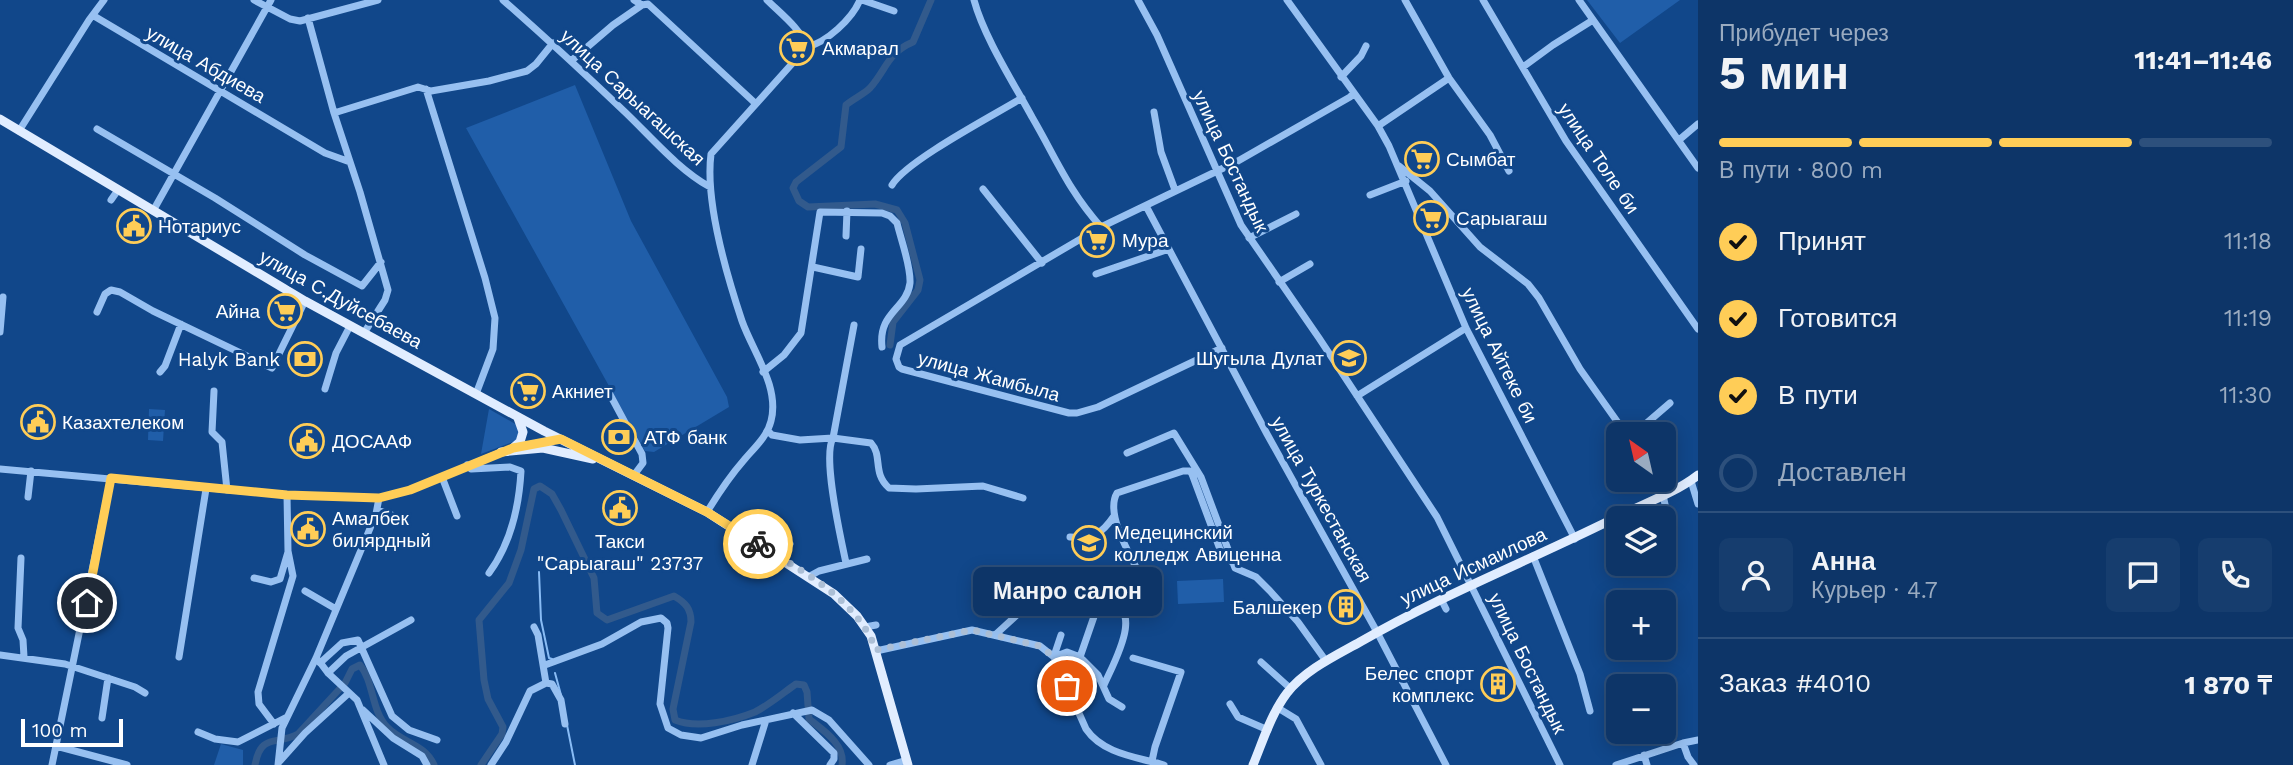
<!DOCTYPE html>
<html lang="ru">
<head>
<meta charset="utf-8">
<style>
	body { margin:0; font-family:"Work Sans",sans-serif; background:#163d6e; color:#f1f3f6; height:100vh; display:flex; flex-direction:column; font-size:26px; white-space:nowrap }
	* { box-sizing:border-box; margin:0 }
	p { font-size:23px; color:#9aabc0 }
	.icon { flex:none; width:38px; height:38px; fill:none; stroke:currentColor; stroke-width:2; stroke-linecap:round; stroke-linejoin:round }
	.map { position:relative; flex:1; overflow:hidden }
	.side { display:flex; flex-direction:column; background:#0d3568; width:595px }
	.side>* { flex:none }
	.needle { width:46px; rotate:326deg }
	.fabs { position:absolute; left:1606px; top:422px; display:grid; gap:14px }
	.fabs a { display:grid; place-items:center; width:70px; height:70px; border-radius:10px; background:#0d3568; box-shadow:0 4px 18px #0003,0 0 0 2px #2d507c; font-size:35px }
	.scale { position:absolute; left:21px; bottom:18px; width:102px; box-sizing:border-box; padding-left:7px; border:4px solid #fff; border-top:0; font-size:19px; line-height:24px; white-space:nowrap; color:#fff; -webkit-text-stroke:5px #11478a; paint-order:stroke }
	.pin { position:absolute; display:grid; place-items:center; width:60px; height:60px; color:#fff; margin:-30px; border:4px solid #fff; border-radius:50%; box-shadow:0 2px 7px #0007 }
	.courier { position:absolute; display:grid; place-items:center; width:70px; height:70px; margin:-35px; border:5px solid #ffcd57; border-radius:50%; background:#fff; color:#222; box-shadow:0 2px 9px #0007 }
	.bubble { position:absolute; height:49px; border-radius:10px; background:#0d3568; box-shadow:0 4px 18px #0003,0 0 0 2px #2d507c; font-size:23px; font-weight:700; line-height:49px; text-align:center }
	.summary em { font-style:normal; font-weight:700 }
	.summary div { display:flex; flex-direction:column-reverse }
	.summary { display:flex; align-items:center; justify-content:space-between; height:119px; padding:0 21px }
	h1 { font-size:46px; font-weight:700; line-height:52px }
	.bar { display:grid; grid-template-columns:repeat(4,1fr); gap:10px 7px; align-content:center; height:84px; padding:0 21px }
	.bar i { height:9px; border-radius:5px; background:#2d507c }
	.bar .selected { background:#ffcd57 }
	.bar p { grid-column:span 4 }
	.line { display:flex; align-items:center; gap:18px; padding:0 21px; border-top:2px solid #2d507c }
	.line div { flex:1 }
	.round { display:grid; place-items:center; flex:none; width:74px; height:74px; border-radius:10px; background:#163d6e }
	ol { padding:0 21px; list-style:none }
	li { display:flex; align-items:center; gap:21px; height:77px }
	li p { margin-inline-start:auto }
	li .icon { padding:7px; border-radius:50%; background:#ffcd57; color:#111; stroke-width:4 }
	li:last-child { color:#9aabc0 }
	li i { width:38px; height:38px; border:4px solid #2d507c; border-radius:50% }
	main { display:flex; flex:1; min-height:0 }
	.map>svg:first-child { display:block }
	.green { fill:#205ea9 }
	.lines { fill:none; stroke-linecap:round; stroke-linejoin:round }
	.stream { stroke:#89bcf5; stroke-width:2 }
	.canal { stroke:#325a8c; stroke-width:7 }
	.minor { stroke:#97c0f1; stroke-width:7 }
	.major { stroke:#e1edff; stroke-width:9 }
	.done { stroke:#acbfd6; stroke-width:7; stroke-dasharray:0 12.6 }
	.route { stroke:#ffcd57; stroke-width:9 }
	.labels { text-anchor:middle; stroke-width:6; stroke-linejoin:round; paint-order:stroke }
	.poi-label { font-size:19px; fill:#fff; stroke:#11478a; text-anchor:start }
	.street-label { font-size:19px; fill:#fff; stroke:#11478a }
</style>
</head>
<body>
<main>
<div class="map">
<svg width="1698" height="765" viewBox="0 0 1698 765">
	<rect width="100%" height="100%" fill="#11478a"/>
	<!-- green -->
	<path class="green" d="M1587,0H1680L1620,43Z
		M575,85L631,221L727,397L729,407L654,452L645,451L466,128Z
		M149,409L165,410L163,441L148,440Z
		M489,409L517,425L520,429L518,440L481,454Z
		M1223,579L1224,602L1178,604L1177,581Z
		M221,744L243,750V765H214Z"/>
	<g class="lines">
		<!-- stream -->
		<path class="stream" d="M539,572L541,620L549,658L552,659
			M555,673L561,695
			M567,725L575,765"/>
		<!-- canal -->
		<path class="canal" d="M890,345L893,322L918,290L920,280L905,223L897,210L875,204L808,207L799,201L793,188L796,182L841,147L846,105C853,99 864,94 870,88C887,69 887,53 913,42L931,0
			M255,765C261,732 277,746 298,734L345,683L352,669L360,665C374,682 371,710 387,727C402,743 425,744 434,765
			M481,765L502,734L503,727L488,699L484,680L479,620L509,583L521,550L534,489L540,486L552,494L561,510L594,578L597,613L607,620L674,596C686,603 691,609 691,622L673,709L675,720C697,729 733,721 755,712C769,705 783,693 796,684L804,685L807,692L809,719C824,731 845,744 842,765"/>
		<!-- minor -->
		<path class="minor" d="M254,0L290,19L300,21L378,0
			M503,0C545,37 585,74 626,113C652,138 679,170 710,187
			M634,0L642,5L648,4L755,103
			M767,0C781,14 800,28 807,47
			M862,0L894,11
			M974,0C984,37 1013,82 1032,117C1056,158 1068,190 1101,227
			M1138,0L1157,35L1241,225L1319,338L1437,517L1560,765
			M1287,0L1378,126L1389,146L1466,328L1575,539
			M1405,0L1449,78L1490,135L1509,171
			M1483,0L1566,141L1698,329
			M1579,0L1698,168
			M94,16L325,153L350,162
			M308,18L334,113L360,192L388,290L385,300L364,333
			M571,61L613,25L642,5
			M1523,67L1553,45L1593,20
			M1341,77L1361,56L1366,46
			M426,89L485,278L495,318L493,349L476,394
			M1154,112L1161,152L1175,190
			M334,113L418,87L431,91L489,81L527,71L536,64L553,43
			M1378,126L1449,78
			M97,129L215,198L305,255L362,286L381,262
			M19,131L89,20L104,0
			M1679,140L1698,124
			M1399,166L1430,191L1480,247L1528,284L1539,298L1580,369L1626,434
			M892,185C906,161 994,115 1022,98
			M983,189L1042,263
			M1370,195L1406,181
			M111,200L118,190
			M1146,206L1267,434L1377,632L1446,765
			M153,211L271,0
			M846,236L847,211
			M1249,238L1296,214
			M813,267L858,277L861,249
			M1096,274L1169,249
			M1279,282L1310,264
			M97,312L105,294L111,290L120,292L153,311L272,368L305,301
			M0,332L3,297
			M1222,348L1098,407L1077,413H1069L902,369L899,367L896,359L900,345L1101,227L1238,161L1350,97L1354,93
			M160,372L165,366L181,324
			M763,372L784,355L801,333L820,212L882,213L890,216L897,223C901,240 911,266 910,283C907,309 878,312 882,347
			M325,389L336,353L350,326
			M607,389L642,454L643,463L634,475
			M214,391L212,432L222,442L227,490
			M1357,396L1466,328
			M768,431L772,435L800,440L833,438L871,443C883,456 872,473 889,488L916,489L983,486L1023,498
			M1634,434L1670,403
			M515,447L561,439
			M1127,453L1174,433L1201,477L1235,568L1256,577L1270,591L1298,622L1326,661
			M467,465L471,469L510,467L521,471C519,508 511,543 489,573
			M0,469L287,495L379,498L410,490L504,451
			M442,477L457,516
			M1661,480L1670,492
			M1691,481L1698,504
			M1663,495L1666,509
			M28,497L31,471
			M377,510L392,515
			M707,512C718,494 730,476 744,460C754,448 767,437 771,421C780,387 753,352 742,321C727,276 705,200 711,154L807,47C827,42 852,19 860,0
			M1070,537C1093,539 1101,535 1114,516
			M1533,556L1580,674L1590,711
			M21,558L18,628L23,640L24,657
			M781,559L790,544
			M846,563C841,539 822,457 833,438L854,325
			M1139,573C1129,553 1105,513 1117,493L1183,471H1190L1192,474L1221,552L1233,563
			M808,577L819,571L867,559
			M254,578L271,582L280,579L288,552
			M305,591L336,609
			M1441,599L1446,609
			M534,627L538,635L546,683
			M865,627L876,625
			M995,635L1030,603L1025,570
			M876,651L972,630L1040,646L1054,657L1086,729C1103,754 1137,757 1164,765
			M0,655L65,664L135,687L145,693
			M1054,656L1061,635
			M179,657L206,489
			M1054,657L1067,652L1080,657L1098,675L1109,699L1122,707
			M1080,657L1098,605L1103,601C1148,604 1114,662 1104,685
			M1133,658L1181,672L1155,747L1152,761
			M319,661L328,673L357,700L384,765
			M1261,662L1291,689
			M320,663L342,643L358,640L392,716L409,730L437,740
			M545,665L602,644L641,622L661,618L667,623L668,628L660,704L668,728L681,735L701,738L742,725L812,710L829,720L869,765
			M328,673L346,656L411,620
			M1402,681L1413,675
			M546,683L552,684L561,700L565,724
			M1230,704L1238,717L1268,730
			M1278,708L1296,719L1321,765
			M363,710L393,738L422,756L427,765
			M793,713L834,753V759L830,765
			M102,718L108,678
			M274,724L259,704L258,692L293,576L288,551L287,495
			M198,732L215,739L238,742L287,717
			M1683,743L1688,757L1694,765
			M56,746L127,765
			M1644,755L1647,765
			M280,761L305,733L349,693
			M52,765L111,478
			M278,765L282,728L316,658L376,514L379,498
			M491,765L506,742L530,691L546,683
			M752,765L766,720
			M890,765L907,760
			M1616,765L1683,743L1698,740"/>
		<!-- major -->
		<path class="major" d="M0,119L305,301L544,431L707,512L834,594L857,616L871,636L908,765
			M513,448L520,442L523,432L518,418
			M501,452L543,448L593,459
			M1253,765C1263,741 1271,714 1287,693C1305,670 1335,656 1360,642C1445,593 1536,558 1623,514C1648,502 1676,492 1698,475"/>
	</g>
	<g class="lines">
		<!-- done -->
		<path class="done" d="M758,544C803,572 856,598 876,650L972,630L1040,646L1054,657L1067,686"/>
		<!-- route -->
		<path class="route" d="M87,603L111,478L287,495L379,498L410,490L513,448L561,439L707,512L758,544"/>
	</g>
	<!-- icons -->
	<defs>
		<g id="supermarket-ring" transform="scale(1.75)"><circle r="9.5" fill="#11478a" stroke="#ffcd57" stroke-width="1.5"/><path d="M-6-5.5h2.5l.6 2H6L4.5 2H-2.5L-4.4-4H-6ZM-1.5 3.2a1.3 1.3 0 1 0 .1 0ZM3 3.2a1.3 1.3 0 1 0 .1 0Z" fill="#ffcd57"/></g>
		<g id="civic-ring" transform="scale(1.75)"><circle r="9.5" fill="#11478a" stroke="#ffcd57" stroke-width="1.5"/><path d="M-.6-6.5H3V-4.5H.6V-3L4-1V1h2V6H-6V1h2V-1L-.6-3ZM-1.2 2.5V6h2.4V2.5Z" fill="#ffcd57"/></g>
		<g id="school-ring" transform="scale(1.75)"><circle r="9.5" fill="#11478a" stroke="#ffcd57" stroke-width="1.5"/><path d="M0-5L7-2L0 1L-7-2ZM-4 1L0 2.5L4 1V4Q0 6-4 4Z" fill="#ffcd57"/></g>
		<g id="bank-ring" transform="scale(1.75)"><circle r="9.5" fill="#11478a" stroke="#ffcd57" stroke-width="1.5"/><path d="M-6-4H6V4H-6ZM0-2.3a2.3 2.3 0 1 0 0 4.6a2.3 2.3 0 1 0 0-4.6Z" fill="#ffcd57"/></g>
		<g id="university-ring" transform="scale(1.75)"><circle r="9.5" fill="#11478a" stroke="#ffcd57" stroke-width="1.5"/><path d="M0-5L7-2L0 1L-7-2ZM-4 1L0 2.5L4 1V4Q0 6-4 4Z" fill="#ffcd57"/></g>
		<g id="building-ring" transform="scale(1.75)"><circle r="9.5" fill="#11478a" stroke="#ffcd57" stroke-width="1.5"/><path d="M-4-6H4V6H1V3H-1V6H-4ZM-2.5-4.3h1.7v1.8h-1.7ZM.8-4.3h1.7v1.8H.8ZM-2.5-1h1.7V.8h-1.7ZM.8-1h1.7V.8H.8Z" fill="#ffcd57"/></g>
	</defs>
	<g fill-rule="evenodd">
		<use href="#supermarket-ring" x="797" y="48"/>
		<use href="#supermarket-ring" x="1422" y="159"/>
		<use href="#supermarket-ring" x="1431" y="218"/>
		<use href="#civic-ring" x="134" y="226"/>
		<use href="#supermarket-ring" x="1097" y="240"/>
		<use href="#supermarket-ring" x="285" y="311"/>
		<use href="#school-ring" x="1349" y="358"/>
		<use href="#bank-ring" x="305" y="359"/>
		<use href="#supermarket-ring" x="528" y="391"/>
		<use href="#civic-ring" x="38" y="422"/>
		<use href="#bank-ring" x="619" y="437"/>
		<use href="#civic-ring" x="307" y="441"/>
		<use href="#civic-ring" x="620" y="508"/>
		<use href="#civic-ring" x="308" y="529"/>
		<use href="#university-ring" x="1089" y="543"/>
		<use href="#building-ring" x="1346" y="607"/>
		<use href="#building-ring" x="1498" y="684"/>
	</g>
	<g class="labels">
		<!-- poi labels -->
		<g class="poi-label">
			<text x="822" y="55">Акмарал</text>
			<text x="1446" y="166">Сымбат</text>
			<text x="1456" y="225">Сарыагаш</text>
			<text x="158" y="233">Нотариус</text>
			<text x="1122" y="247">Мура</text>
			<text x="260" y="318" text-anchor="end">Айна</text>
			<text x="1324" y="365" text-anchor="end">Шугыла Дулат</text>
			<text x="280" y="366" text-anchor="end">Halyk Bank</text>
			<text x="552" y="398">Акниет</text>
			<text x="62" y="429">Казахтелеком</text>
			<text x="644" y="444">АТФ банк</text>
			<text x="332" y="448">ДОСААФ</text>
			<text x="332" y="525">Амалбек<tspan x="332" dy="22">билярдный</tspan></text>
			<text x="1114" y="539">Медецинский<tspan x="1114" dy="22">колледж Авиценна</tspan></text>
			<text x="620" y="548" text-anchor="middle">Такси<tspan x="620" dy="22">"Сарыагаш" 23737</tspan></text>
			<text x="1322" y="614" text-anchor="end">Балшекер</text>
			<text x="1474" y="680" text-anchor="end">Белес спорт<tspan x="1474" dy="22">комплекс</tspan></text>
		</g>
		<!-- street labels -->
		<g class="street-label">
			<text transform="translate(206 64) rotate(30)" y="7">улица Абдиева</text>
			<text transform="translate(633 97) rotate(43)" y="7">улица Сарыагашская</text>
			<text transform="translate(1599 158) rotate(56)" y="7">улица Толе би</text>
			<text transform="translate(1231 161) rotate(65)" y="7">улица Бостандык</text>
			<text transform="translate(341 299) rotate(29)" y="7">улица С.Дуйсебаева</text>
			<text transform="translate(1500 355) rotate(64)" y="7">улица Айтеке би</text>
			<text transform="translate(989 376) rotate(15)" y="7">улица Жамбыла</text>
			<text transform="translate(1322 499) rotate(61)" y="7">улица Туркестанская</text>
			<text transform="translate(1473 566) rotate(-25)" y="7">улица Исмаилова</text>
			<text transform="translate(1528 663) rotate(64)" y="7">улица Бостандык</text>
		</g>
	</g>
</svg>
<div class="fabs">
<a><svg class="needle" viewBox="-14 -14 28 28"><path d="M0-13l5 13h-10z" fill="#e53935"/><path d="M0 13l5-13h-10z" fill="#9aabc0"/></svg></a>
<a><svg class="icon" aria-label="layers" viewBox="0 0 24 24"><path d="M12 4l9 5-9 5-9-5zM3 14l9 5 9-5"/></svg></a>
<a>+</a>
<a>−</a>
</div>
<div class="scale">100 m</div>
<div class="pin" style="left:1067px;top:686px;background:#ea580c"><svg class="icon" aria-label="bag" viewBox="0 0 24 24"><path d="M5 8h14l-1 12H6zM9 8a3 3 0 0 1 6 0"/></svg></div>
<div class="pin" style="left:87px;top:603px;background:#1f2937"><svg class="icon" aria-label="home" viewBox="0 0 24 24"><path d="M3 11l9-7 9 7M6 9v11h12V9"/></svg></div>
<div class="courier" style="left:758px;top:544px"><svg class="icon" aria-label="bike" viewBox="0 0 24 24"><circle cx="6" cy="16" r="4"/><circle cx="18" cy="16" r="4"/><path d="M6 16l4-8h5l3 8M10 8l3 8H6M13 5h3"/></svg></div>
<div class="bubble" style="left:973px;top:567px;width:189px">Манро салон</div>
</div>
<section class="side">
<div class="summary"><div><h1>5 мин</h1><p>Прибудет через</p></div><em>11:41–11:46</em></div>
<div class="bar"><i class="selected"></i><i class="selected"></i><i class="selected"></i><i></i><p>В пути · 800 m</p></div>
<ol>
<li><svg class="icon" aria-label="check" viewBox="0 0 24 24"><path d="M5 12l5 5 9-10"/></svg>Принят<p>11:18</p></li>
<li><svg class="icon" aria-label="check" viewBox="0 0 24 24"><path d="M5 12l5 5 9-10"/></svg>Готовится<p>11:19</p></li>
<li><svg class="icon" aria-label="check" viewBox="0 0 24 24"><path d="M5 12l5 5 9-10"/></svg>В пути<p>11:30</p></li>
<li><i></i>Доставлен</li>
</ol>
<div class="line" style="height:126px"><a class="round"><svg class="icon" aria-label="person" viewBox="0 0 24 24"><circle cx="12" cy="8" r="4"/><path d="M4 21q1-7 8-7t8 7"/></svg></a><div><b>Анна</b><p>Курьер · 4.7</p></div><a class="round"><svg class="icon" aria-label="chat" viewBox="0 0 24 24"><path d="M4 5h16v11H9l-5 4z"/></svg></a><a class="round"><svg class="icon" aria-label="phone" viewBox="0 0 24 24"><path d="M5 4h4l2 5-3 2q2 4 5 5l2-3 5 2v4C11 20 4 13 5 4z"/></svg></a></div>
<div class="line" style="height:91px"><div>Заказ #4010</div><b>1 870 ₸</b></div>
</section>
</main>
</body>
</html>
